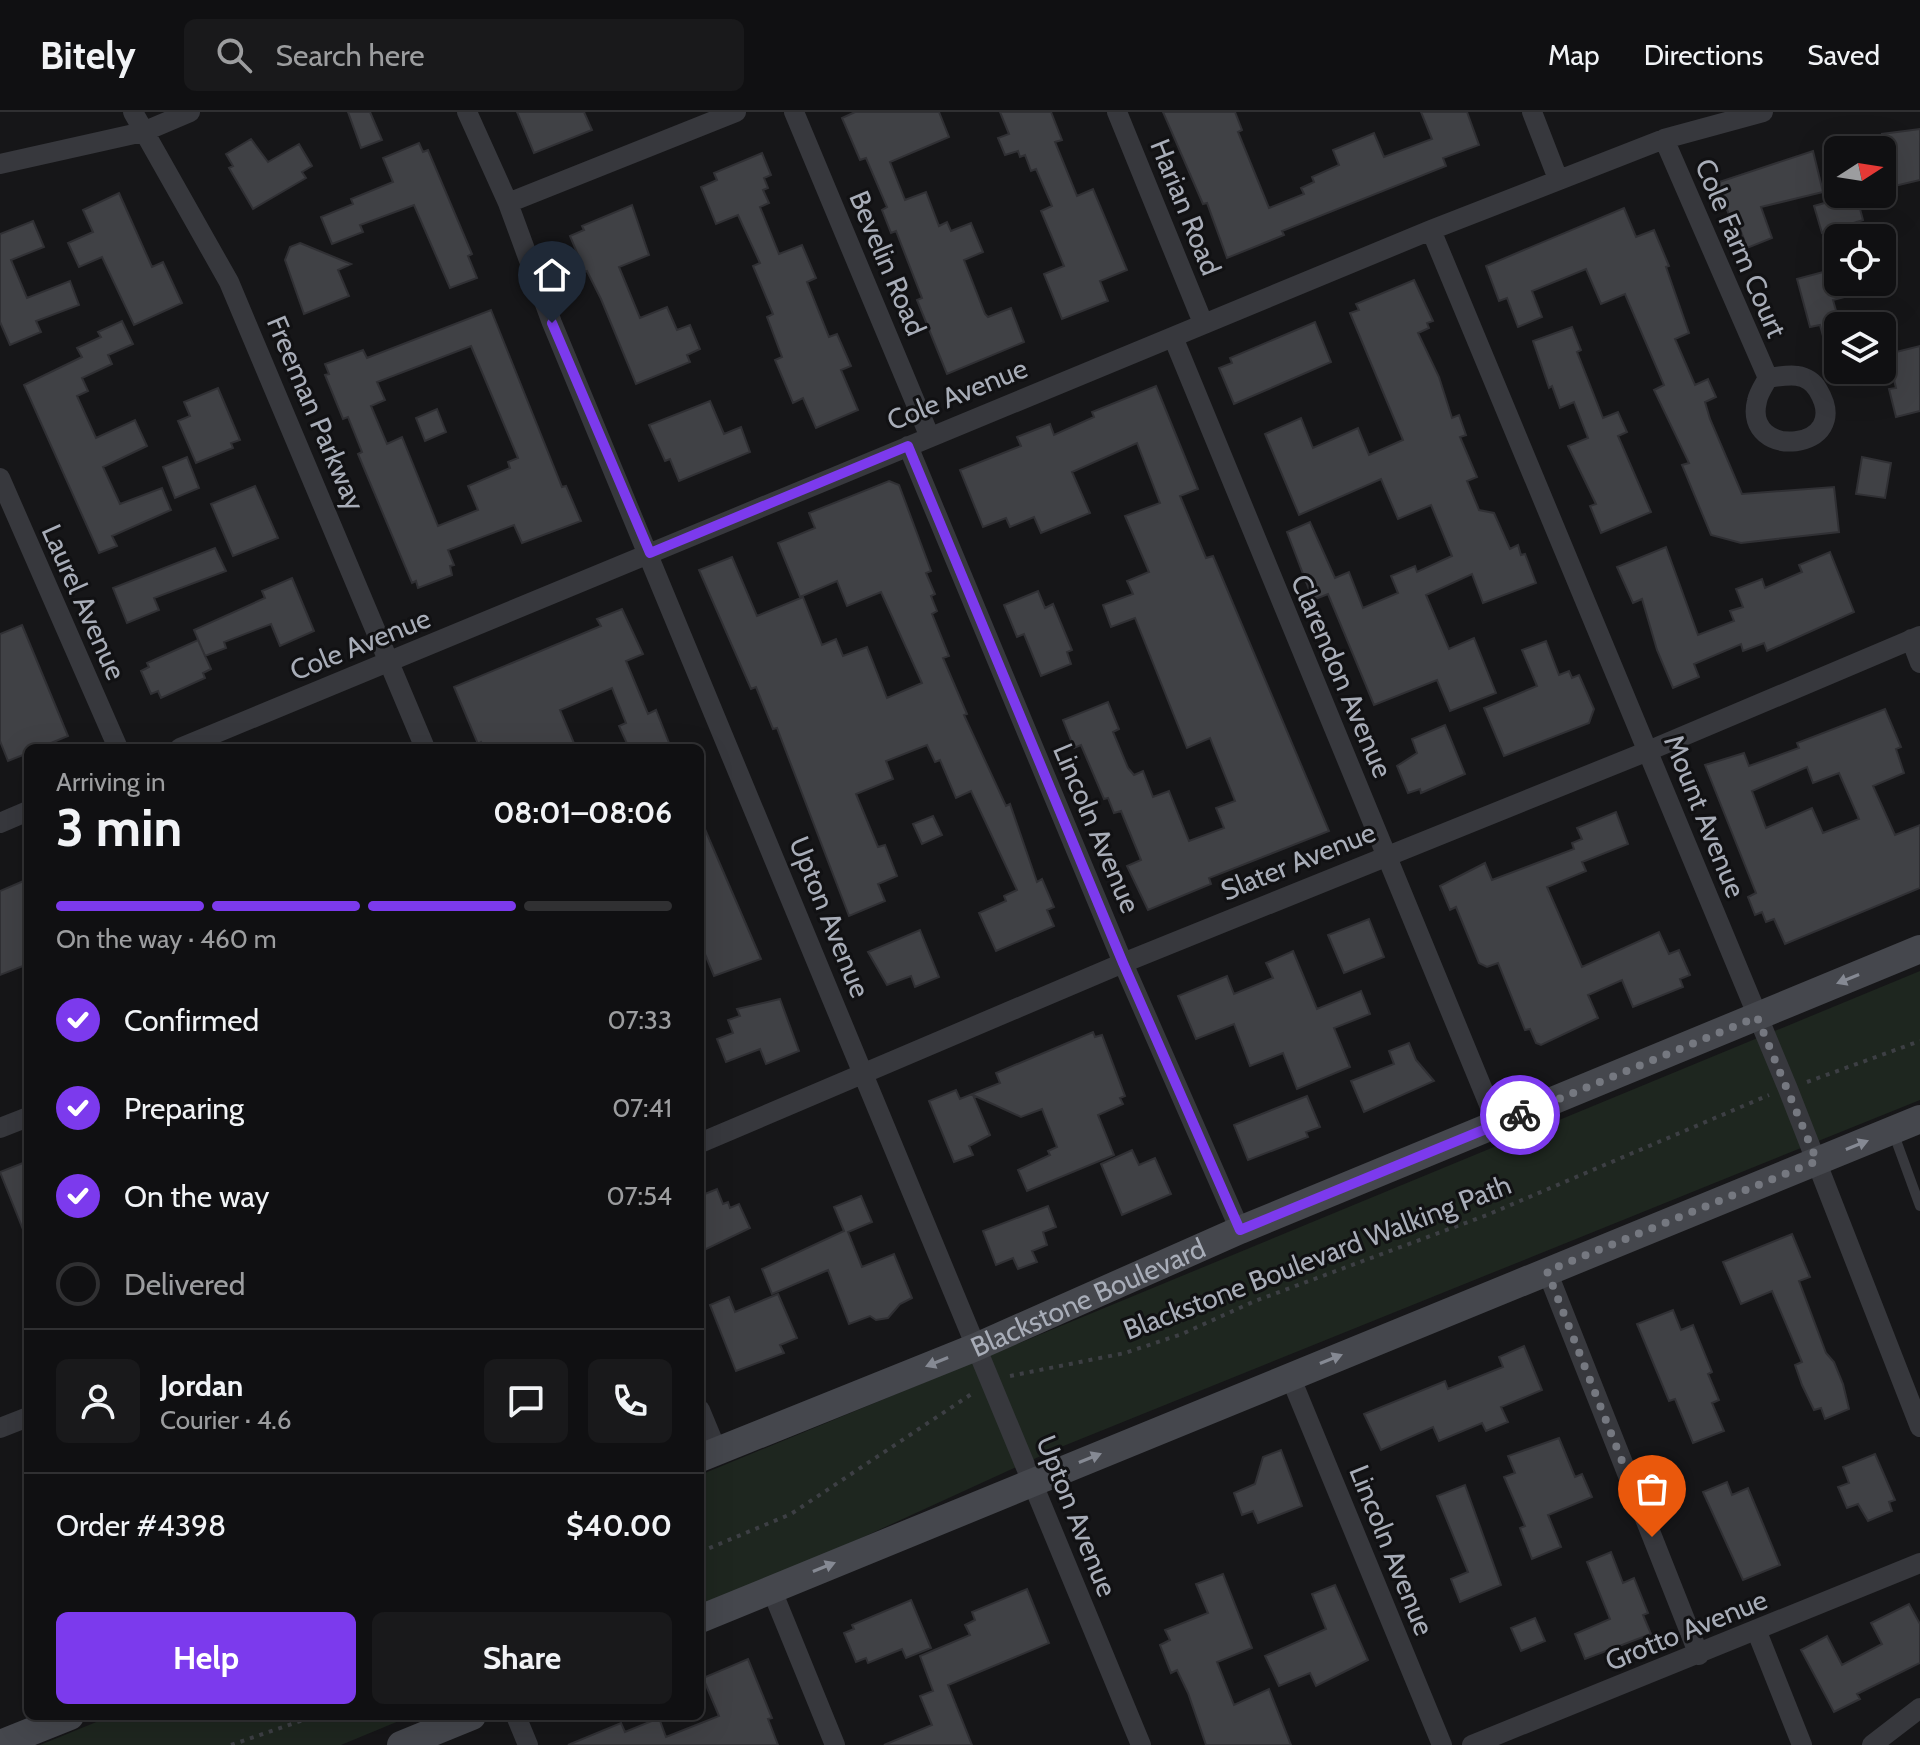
<!DOCTYPE html>
<html lang="en">
<head>
<meta charset="utf-8">
<style>
	body { margin:0; font-family:Cabin,sans-serif; background:#19191b; color:#f1f3f6; height:100vh; display:flex; flex-direction:column; font-size:30px; white-space:nowrap }
	* { box-sizing:border-box; margin:0 }
	p { font-size:26px; color:#9c9d9f }
	.icon { flex:none; width:44px; height:44px; fill:none; stroke:currentColor; stroke-width:2; stroke-linecap:round; stroke-linejoin:round }
	.map { position:relative; flex:1; overflow:hidden }
	.side { position:absolute; left:24px; top:632px; width:680px; height:976px; display:flex; flex-direction:column; background:#101012; border-radius:12px; box-shadow:0 8px 32px #0002,0 0 0 2px #303032 }
	.side>* { flex:none }
	.needle { width:52px; rotate:78deg }
	.buttons { position:absolute; left:1824px; top:24px; display:grid; gap:16px }
	.buttons a { display:grid; place-items:center; width:72px; height:72px; border-radius:12px; background:#101012; box-shadow:0 8px 32px #0002,0 0 0 2px #303032; font-size:40px }
	.pin { position:absolute; display:grid; place-items:center; width:68px; height:68px; color:#fff; margin:-82px -34px; border-radius:50% 50% 50% 0; rotate:-45deg; box-shadow:0 0 8px #0007 }
	.pin .icon { rotate:45deg }
	.courier { position:absolute; display:grid; place-items:center; width:80px; height:80px; margin:-40px; border:6px solid #7c3aed; border-radius:50%; background:#fff; color:#222; box-shadow:0 2px 10px #0007 }
	.summary em { font-style:normal; font-weight:700 }
	.summary div { display:flex; flex-direction:column-reverse }
	.summary { display:flex; align-items:center; justify-content:space-between; height:136px; padding:0 32px }
	h1 { font-size:52px; font-weight:700; line-height:60px }
	.bar { display:grid; grid-template-columns:repeat(4,1fr); gap:12px 8px; align-content:center; height:96px; padding:0 32px }
	.bar i { height:10px; border-radius:6px; background:#303032 }
	.bar .current { background:#7c3aed }
	.bar p { grid-column:span 4 }
	.line { display:flex; align-items:center; gap:20px; padding:0 32px; border-top:2px solid #303032 }
	.line div { flex:1 }
	.round { display:grid; place-items:center; flex:none; width:84px; height:84px; border-radius:12px; background:#19191b }
	ol { padding:0 32px; list-style:none }
	li { display:flex; align-items:center; gap:24px; height:88px }
	li p { margin-inline-start:auto }
	li .icon { padding:8px; border-radius:50%; background:#7c3aed; color:#fff; stroke-width:4 }
	li:last-child { color:#9c9d9f }
	li i { width:44px; height:44px; border:4px solid #303032; border-radius:50% }
	.primary-button { display:flex; gap:16px; margin-top:auto; padding:16px 32px }
	.primary-button a { flex:1; height:92px; border-radius:12px; background:#7c3aed; color:#fff; font-size:32px; font-weight:700; line-height:92px; text-align:center }
	.primary-button a+a { background:#19191b; color:#f1f3f6 }
	header { display:flex; align-items:center; gap:48px; box-sizing:border-box; height:112px; padding:0 40px; background:#101012; border-bottom:2px solid #303032 }
	header strong { font-size:38px }
	nav { display:flex; gap:44px; margin-inline-start:auto; font-size:28px }
	.search { width:560px; height:72px; background:#19191b; display:flex; align-items:center; gap:20px; box-sizing:border-box; padding:0 28px; border-radius:12px; color:#9c9d9f; font-size:30px }
	.map>svg:first-child { display:block }
	.green { fill:#1e261f }
	.building { fill:#404145; stroke:#303034; stroke-width:2; fill-rule:evenodd }
	.lines { fill:none; stroke-linecap:round; stroke-linejoin:round }
	.path { stroke:#3d3f44; stroke-width:4; stroke-dasharray:4 6; stroke-linecap:butt }
	.lane { stroke:#37383d; stroke-width:10 }
	.street { stroke:#37383d; stroke-width:20 }
	.secondary { stroke:#45474d; stroke-width:28 }
	.oneway { fill:#858993 }
	.done { stroke:#757880; stroke-width:8; stroke-dasharray:0 14.4 }
	.route { stroke:#7c3aed; stroke-width:10 }
	.labels { text-anchor:middle; stroke-width:6; stroke-linejoin:round; paint-order:stroke }
	.street-label { font-size:28px; fill:#a8adb8; stroke:#111113 }
</style>
</head>
<body>
<header>
<strong>Bitely</strong>
<div class="search"><svg class="icon" aria-label="search" viewBox="0 0 24 24"><circle cx="10" cy="10" r="6"/><path d="M15 15l6 6"/></svg>Search here</div>
<nav><a>Map</a><a>Directions</a><a>Saved</a></nav>
</header>
<div class="map">
<svg width="1920" height="1633" viewBox="0 0 1920 1633">
	<rect width="100%" height="100%" fill="#161618"/>
	<!-- green -->
	<path class="green" d="M1920,859V988L1056,1337L767,1469L700,1494V1363Z
		M111,1604H411L341,1633H40Z"/>
	<!-- building -->
	<path class="building" d="M348,0H370L382,28L361,36Z
		M517,0H584L592,18L534,41Z
		M855,0H939L949,25L890,50L905,88L926,80L939,114L947,110L951,119L971,111L983,140L964,148L985,202L988,205L1011,196L1024,230L947,262L917,188L922,186L896,119L891,121L882,98L887,95L866,46L860,48L842,6Z
		M1000,0H1051L1062,28L1055,30L1077,84L1093,77L1127,158L1100,169L1108,189L1062,207L1044,162L1064,154L1041,99L1052,94L1036,57L1031,59L1025,43L1020,45L1018,39L1005,43L998,26L1009,22Z
		M1163,0H1235L1242,18L1238,20L1269,96L1304,82L1301,76L1314,70L1312,65L1339,53L1333,38L1374,21L1384,45L1432,27L1421,0H1467L1479,33L1443,46L1446,54L1282,119L1284,123L1227,146L1207,91L1203,92Z
		M1920,17V68L1882,77V22Z
		M251,27L268,50L299,32L312,54L302,60L306,66L253,97L229,56L233,54L226,42Z
		M419,31L423,40L428,38L472,142L468,144L477,166L450,176L414,93L360,113L363,120L332,132L321,105L353,92L351,87L393,70L383,46Z
		M1813,39L1823,80L1761,95L1772,126L1747,136L1735,103L1730,105L1716,71Z
		M762,41L771,63L764,66L768,76L763,78L769,91L760,95L779,142L802,133L816,166L807,170L829,225L837,222L851,254L841,258L858,298L816,316L803,286L793,291L775,248L782,245L767,205L773,202L753,154L760,151L738,103L716,112L701,75L717,68L714,61Z
		M119,81L152,155L163,150L182,191L134,213L102,145L79,155L68,131L93,120L83,98Z
		M1856,82L1863,108L1822,121L1814,94Z
		M632,93L649,143L619,155L640,206L667,195L677,218L690,213L700,237L687,243L690,250L636,272L601,187L587,159L585,160L570,124L584,118L582,114Z
		M1624,96L1636,125L1654,118L1669,154L1666,155L1689,221L1675,227L1695,273L1708,267L1716,285L1705,290L1710,307L1742,382L1834,375L1839,420L1741,431L1711,423L1682,353L1689,351L1654,278L1664,273L1625,182L1601,192L1586,157L1532,179L1542,205L1518,215L1507,186L1499,189L1486,154Z
		M33,109L44,135L11,148L27,186L70,169L79,193L36,209L41,220L10,233L0,210V122Z
		M300,131L351,152L338,158L349,184L304,202L285,148L290,135Z
		M1838,156V170H1877L1878,176L1833,188L1838,206V257H1832L1820,213L1810,215L1797,167Z
		M1414,168L1433,209L1427,211L1429,216L1418,221L1439,265L1452,306L1459,303L1466,323L1460,325L1477,365L1467,369L1479,398L1494,401L1510,437L1518,433L1521,443L1525,442L1536,471L1483,491L1472,462L1426,483L1449,537L1474,526L1496,581L1450,599L1437,568L1374,593L1328,482L1313,488L1287,420L1310,410L1335,466L1349,460L1363,496L1398,481L1391,464L1415,454L1417,460L1452,444L1431,393L1398,407L1381,367L1299,403L1265,322L1301,306L1313,336L1358,316L1369,343L1403,328L1350,201L1359,198L1356,192Z
		M491,198L562,375L566,374L581,409L522,431L514,413L448,438L454,453L450,454L452,463L418,476L416,469L412,471L358,342L362,340L348,305L343,307L325,263L329,262L325,252L363,238L367,246ZM471,234L518,346L508,350L510,356L468,374L478,398L438,414L402,325L387,332L371,294L385,288L377,270Z
		M122,209L133,232L108,243L112,252L82,266L88,279L77,284L96,326L135,308L147,334L103,355L120,392L162,376L171,398L112,424L117,434L99,441L24,273L82,245L77,236L101,225L98,220Z
		M1315,210L1331,250L1234,292L1219,256L1232,251L1230,246Z
		M1572,215L1581,238L1577,240L1603,306L1618,300L1627,320L1618,324L1651,400L1601,421L1590,394L1596,392L1568,334L1588,326L1574,290L1560,296L1552,274L1549,276L1533,229Z
		M1920,234V299L1896,305L1889,277L1896,276L1888,242Z
		M1156,274L1198,377L1180,384L1206,446L1213,444L1329,719L1209,766L1211,772L1148,798L1127,754L1141,748L1121,699L1114,701L1108,686L1104,687L1081,633L1074,636L1063,608L1108,590L1119,617L1113,620L1128,656L1134,663L1143,659L1153,685L1169,679L1189,729L1224,716L1216,696L1235,689L1210,626L1187,636L1135,506L1111,515L1103,493L1133,482L1127,469L1149,460L1125,404L1160,391L1137,331L1072,360L1090,401L1041,421L1034,405L1010,415L1006,406L983,415L960,358L1021,334L1017,325L1050,312L1054,323L1094,305L1092,300Z
		M218,276L240,328L231,331L233,336L196,351L178,309L190,304L184,290Z
		M710,289L724,322L741,315L750,340L679,369L670,347L665,349L649,313Z
		M437,297L446,320L425,329L416,306Z
		M187,345L199,376L175,386L163,355Z
		M1862,345L1891,351L1885,386L1856,382Z
		M889,369L899,373L931,459L926,461L935,482L931,484L937,499L932,502L949,544L943,546L967,602L964,603L1006,694L1010,692L1037,770L1042,767L1054,795L1047,798L1054,814L996,839L979,801L1006,789L1004,784L1017,778L971,679L956,686L940,648L935,650L927,633L886,649L893,667L856,682L878,735L885,733L897,764L878,772L885,789L849,804L777,616L773,617L756,575L751,577L699,458L732,445L757,504L803,485L822,533L836,527L843,544L867,535L887,586L922,571L881,480L847,494L837,469L800,485L778,431L815,416L809,401Z
		M255,374L278,426L233,444L211,392Z
		M1666,435L1698,523L1734,509L1730,499L1743,495L1736,477L1762,467L1765,476L1802,460L1799,453L1830,440L1854,500L1767,539L1764,531L1743,539L1741,532L1694,552L1699,565L1673,576L1657,538L1642,487L1633,491L1617,455Z
		M215,436L226,459L154,486L159,498L127,511L113,476Z
		M292,466L314,519L280,534L271,512L224,530L226,536L205,544L194,518L265,486L262,479Z
		M1038,479L1045,496L1053,492L1072,538L1067,540L1071,552L1041,564L1024,522L1017,525L1004,493Z
		M622,497L643,542L626,549L648,602L656,598L671,636H629L619,614L626,611L612,576L560,598L576,636H484L481,630L478,632L454,575L601,514L597,507Z
		M22,513L68,624L39,636H28V641L8,649L0,629V522Z
		M198,528L211,557L203,561L205,566L161,586L158,579L151,582L141,559L149,555L147,551Z
		M1546,529L1559,563L1569,559L1572,566L1579,563L1594,597L1589,611L1504,644L1484,596L1537,574L1522,538Z
		M1885,597L1901,635L1896,637L1904,661L1873,674L1895,723L1920,713V776L1785,832L1774,807L1766,810L1762,800L1755,803L1748,785L1756,781L1705,653L1744,641L1749,654L1799,636L1797,631ZM1807,655L1813,671L1839,661L1859,707L1823,721L1812,696L1766,716L1752,679Z
		M1445,613L1465,662L1421,681L1420,677L1408,681L1397,654L1417,641L1412,627Z
		M1616,700L1628,732L1582,750L1586,759L1547,775L1582,855L1659,820L1669,842L1679,838L1690,863L1680,867L1683,875L1633,895L1622,868L1588,883L1598,906L1541,933L1536,931L1530,917L1525,918L1498,851L1487,855L1479,851L1456,795L1450,798L1440,774L1485,751L1492,768L1574,737L1572,731L1582,727L1577,716Z
		M933,704L942,723L922,732L913,712Z
		M701,708L761,847L714,864L700,830Z
		M28,767V852L0,863V779Z
		M1369,807L1384,845L1344,861L1328,823Z
		M920,818L939,865L915,875L911,864L887,873L868,840Z
		M1293,839L1317,897L1361,879L1370,902L1334,916L1350,955L1297,977L1283,941L1250,954L1234,912L1196,927L1178,884L1227,864L1234,882L1273,866L1266,851Z
		M780,887L799,939L766,952L760,937L726,950L717,927L733,921L728,908L740,904L737,897Z
		M1093,920L1095,925L1102,923L1125,984L1120,986L1123,992L1098,1003L1114,1043L1027,1079L1018,1058L1050,1043L1048,1039L1057,1035L1042,997L1021,1005L973,983L990,1023L969,1034L973,1043L954,1050L929,989L956,978L960,987L1000,971L996,961Z
		M1409,931L1416,948L1434,969L1364,1000L1351,969L1394,952L1389,939Z
		M1307,984L1320,1015L1306,1020L1308,1025L1248,1048L1234,1013Z
		M1132,1038L1139,1053L1155,1046L1171,1082L1122,1103L1101,1052Z
		M28,1049V1130L0,1060Z
		M717,1077L723,1092L728,1090L730,1096L739,1092L750,1116L700,1140V1084Z
		M861,1084L872,1110L848,1120L862,1155L894,1142L912,1186L900,1192L888,1206L876,1208L870,1204L849,1212L828,1158L772,1182L762,1157L844,1119L834,1095Z
		M1048,1094L1056,1115L1043,1120L1047,1133L1032,1139L1037,1150L1018,1157L1013,1146L996,1153L983,1119Z
		M1792,1122L1810,1165L1799,1169L1826,1241L1834,1250L1843,1272L1849,1297L1825,1307L1821,1296L1814,1298L1802,1273L1795,1253L1802,1250L1772,1179L1741,1192L1723,1150Z
		M778,1182L797,1226L780,1233L784,1241L736,1259L710,1193L729,1185L735,1200Z
		M1673,1198L1681,1218L1693,1213L1712,1260L1708,1262L1719,1288L1712,1291L1724,1319L1693,1331L1675,1287L1669,1289L1637,1212Z
		M1524,1234L1542,1278L1501,1295L1508,1310L1486,1319L1482,1311L1439,1329L1433,1315L1381,1338L1364,1302L1445,1269L1448,1277L1503,1255L1499,1245Z
		M1559,1326L1575,1365L1582,1362L1592,1385L1548,1403L1561,1435L1532,1447L1520,1416L1525,1414L1504,1365L1515,1361L1508,1344Z
		M1281,1338L1302,1394L1258,1411L1253,1399L1242,1403L1234,1381L1255,1372L1263,1345Z
		M1875,1342L1895,1388L1889,1390L1892,1399L1868,1409L1858,1392L1847,1396L1838,1375L1849,1371L1843,1355Z
		M1727,1370L1732,1383L1748,1376L1780,1453L1743,1468L1703,1380Z
		M1465,1373L1501,1473L1460,1490L1451,1467L1468,1460L1437,1384Z
		M1611,1440L1623,1471L1634,1466L1648,1501L1643,1503L1651,1522L1585,1547L1575,1522L1610,1507L1587,1450Z
		M1223,1462L1252,1536L1217,1550L1234,1593L1269,1577L1291,1633H1206L1188,1581L1177,1558L1171,1561L1160,1533L1170,1528L1165,1518L1208,1501L1196,1472Z
		M1335,1473L1368,1548L1316,1574L1310,1561L1279,1574L1265,1544L1326,1517L1312,1482Z
		M1027,1477L1049,1531L948,1573L972,1633H884L932,1613L920,1584L933,1579L920,1544L970,1523L965,1513L975,1508L972,1500Z
		M911,1488L931,1536L906,1546L902,1537L868,1551L866,1546L856,1550L844,1521L854,1517L852,1513Z
		M1909,1492L1920,1512V1551L1857,1582L1860,1587L1834,1600L1801,1538L1827,1524L1842,1553L1882,1532L1871,1511Z
		M1535,1506L1545,1529L1521,1539L1511,1516Z
		M748,1547L772,1606L768,1607L778,1633H568L621,1611L625,1620L659,1606L666,1625L719,1604L703,1566Z"/>
	<g class="lines">
		<!-- path -->
		<path class="path" d="M1807,970L1920,929
			M1010,1264L1125,1241L1182,1222L1255,1189L1487,1103L1769,983
			M700,1440L791,1402L973,1281
			M231,1633L315,1604"/>
		<!-- lane -->
		<path class="lane" d="M1893,1020L1920,1094"/>
		<!-- street -->
		<path class="street" d="M133,0L229,170L425,636
			M467,0L508,91L552,211L1141,1633
			M794,0L929,323
			M1117,0L1203,211
			M1532,0L1558,67
			M1664,27L1768,266C1764,273 1758,282 1757,289C1742,349 1855,340 1818,278C1807,259 1787,263 1768,266
			M0,52L143,20L190,0
			M508,91L736,0
			M1431,118L1788,977L1920,1315
			M1173,225L1497,1012
			M908,334L1123,851L1240,1118
			M0,366L118,636
			M1911,527L1920,551
			M180,636L1431,118L1664,27L1763,0
			M0,711L28,699
			M0,1016L28,1005
			M700,1031L1123,851L1648,639L1920,524
			M1547,1159L1699,1543
			M1290,1264L1442,1633
			M700,1298L717,1339
			M0,1316L28,1305
			M771,1476L835,1633
			M1757,1520L1802,1633
			M516,1604L528,1633
			M1472,1633L1920,1451
			M1872,1633L1920,1596"/>
		<!-- secondary -->
		<g class="secondary">
			<path id="s1" d="M700,1346L976,1235L1240,1118L1920,837"/>
			<path d="M700,1507L1920,1007"/>
			<path d="M0,1632L70,1604"/>
			<path d="M401,1633L472,1604"/>
		</g>
	</g>
	<!-- one-way arrows -->
	<defs><path id="oneway-solid" d="M-6-.8H1V-3.2L6.5 0L1 3.2V.8H-6Z" transform="scale(2)"/></defs>
	<g class="oneway">
		<use href="#oneway-solid" transform="translate(1848 867) rotate(158)"/>
		<use href="#oneway-solid" transform="translate(1857 1033) rotate(-22)"/>
		<use href="#oneway-solid" transform="translate(1331 1247) rotate(-22)"/>
		<use href="#oneway-solid" transform="translate(937 1250) rotate(158)"/>
		<use href="#oneway-solid" transform="translate(1090 1346) rotate(-22)"/>
		<use href="#oneway-solid" transform="translate(824 1455) rotate(-22)"/>
	</g>
	<g class="lines">
		<!-- done -->
		<path class="done" d="M1520,1003L1757,905L1817,1049L1547,1159L1652,1425"/>
		<!-- route -->
		<path class="route" d="M552,211L650,441L908,334L1123,851L1240,1118L1520,1003"/>
	</g>
	<g class="labels">
		<!-- street labels -->
		<g class="street-label">
			<text transform="translate(1186 95) rotate(68)" y="10">Harian Road</text>
			<text transform="translate(1741 136) rotate(67)" y="10">Cole Farm Court</text>
			<text transform="translate(888 151) rotate(67)" y="10">Bevelin Road</text>
			<text transform="translate(957 282) rotate(-22)" y="10">Cole Avenue</text>
			<text transform="translate(316 301) rotate(67)" y="10">Freeman Parkway</text>
			<text transform="translate(84 490) rotate(66)" y="10">Laurel Avenue</text>
			<text transform="translate(360 532) rotate(-22)" y="10">Cole Avenue</text>
			<text transform="translate(1342 564) rotate(67)" y="10">Clarendon Avenue</text>
			<text transform="translate(1705 704) rotate(68)" y="10">Mount Avenue</text>
			<text transform="translate(1097 716) rotate(67)" y="10">Lincoln Avenue</text>
			<text transform="translate(1298 749) rotate(-22)" y="10">Slater Avenue</text>
			<text transform="translate(830 805) rotate(68)" y="10">Upton Avenue</text>
			<text transform="translate(1317 1145) rotate(-21)" y="10">Blackstone Boulevard Walking Path</text>
			<text dy="10" stroke="none"><textPath href="#s1" startOffset="420">Blackstone Boulevard</textPath></text>
			<text transform="translate(1077 1404) rotate(68)" y="10">Upton Avenue</text>
			<text transform="translate(1392 1438) rotate(68)" y="10">Lincoln Avenue</text>
			<text transform="translate(1686 1518) rotate(-22)" y="10">Grotto Avenue</text>
		</g>
	</g>
</svg>
<div class="buttons">
<a><svg class="needle" viewBox="-14 -14 28 28"><path d="M0-13l5 13h-10z" fill="#e53935"/><path d="M0 13l5-13h-10z" fill="#9c9d9f"/></svg></a>
<a><svg class="icon" aria-label="locate" viewBox="0 0 24 24"><circle cx="12" cy="12" r="6"/><path d="M12 2v4M12 18v4M2 12h4M18 12h4"/></svg></a>
<a><svg class="icon" aria-label="layers" viewBox="0 0 24 24"><path d="M12 4l9 5-9 5-9-5zM3 14l9 5 9-5"/></svg></a>
</div>
<div class="pin" style="left:1652px;top:1425px;background:#ea580c"><svg class="icon" aria-label="bag" viewBox="0 0 24 24"><path d="M5 8h14l-1 12H6zM9 8a3 3 0 0 1 6 0"/></svg></div>
<div class="pin" style="left:552px;top:211px;background:#1f2937"><svg class="icon" aria-label="home" viewBox="0 0 24 24"><path d="M3 11l9-7 9 7M6 9v11h12V9"/></svg></div>
<div class="courier" style="left:1520px;top:1003px"><svg class="icon" aria-label="bike" viewBox="0 0 24 24"><circle cx="6" cy="16" r="4"/><circle cx="18" cy="16" r="4"/><path d="M6 16l4-8h5l3 8M10 8l3 8H6M13 5h3"/></svg></div>
<section class="side">
<div class="summary"><div><h1>3 min</h1><p>Arriving in</p></div><em>08:01–08:06</em></div>
<div class="bar"><i class="current"></i><i class="current"></i><i class="current"></i><i></i><p>On the way · 460 m</p></div>
<ol>
<li><svg class="icon" aria-label="check" viewBox="0 0 24 24"><path d="M5 12l5 5 9-10"/></svg>Confirmed<p>07:33</p></li>
<li><svg class="icon" aria-label="check" viewBox="0 0 24 24"><path d="M5 12l5 5 9-10"/></svg>Preparing<p>07:41</p></li>
<li><svg class="icon" aria-label="check" viewBox="0 0 24 24"><path d="M5 12l5 5 9-10"/></svg>On the way<p>07:54</p></li>
<li><i></i>Delivered</li>
</ol>
<div class="line" style="height:144px"><a class="round"><svg class="icon" aria-label="person" viewBox="0 0 24 24"><circle cx="12" cy="8" r="4"/><path d="M4 21q1-7 8-7t8 7"/></svg></a><div><b>Jordan</b><p>Courier · 4.6</p></div><a class="round"><svg class="icon" aria-label="chat" viewBox="0 0 24 24"><path d="M4 5h16v11H9l-5 4z"/></svg></a><a class="round"><svg class="icon" aria-label="phone" viewBox="0 0 24 24"><path d="M5 4h4l2 5-3 2q2 4 5 5l2-3 5 2v4C11 20 4 13 5 4z"/></svg></a></div>
<div class="line" style="height:104px"><div>Order #4398</div><b>$40.00</b></div>
<div class="primary-button"><a>Help</a><a>Share</a></div>
</section>
</div>
</body>
</html>
